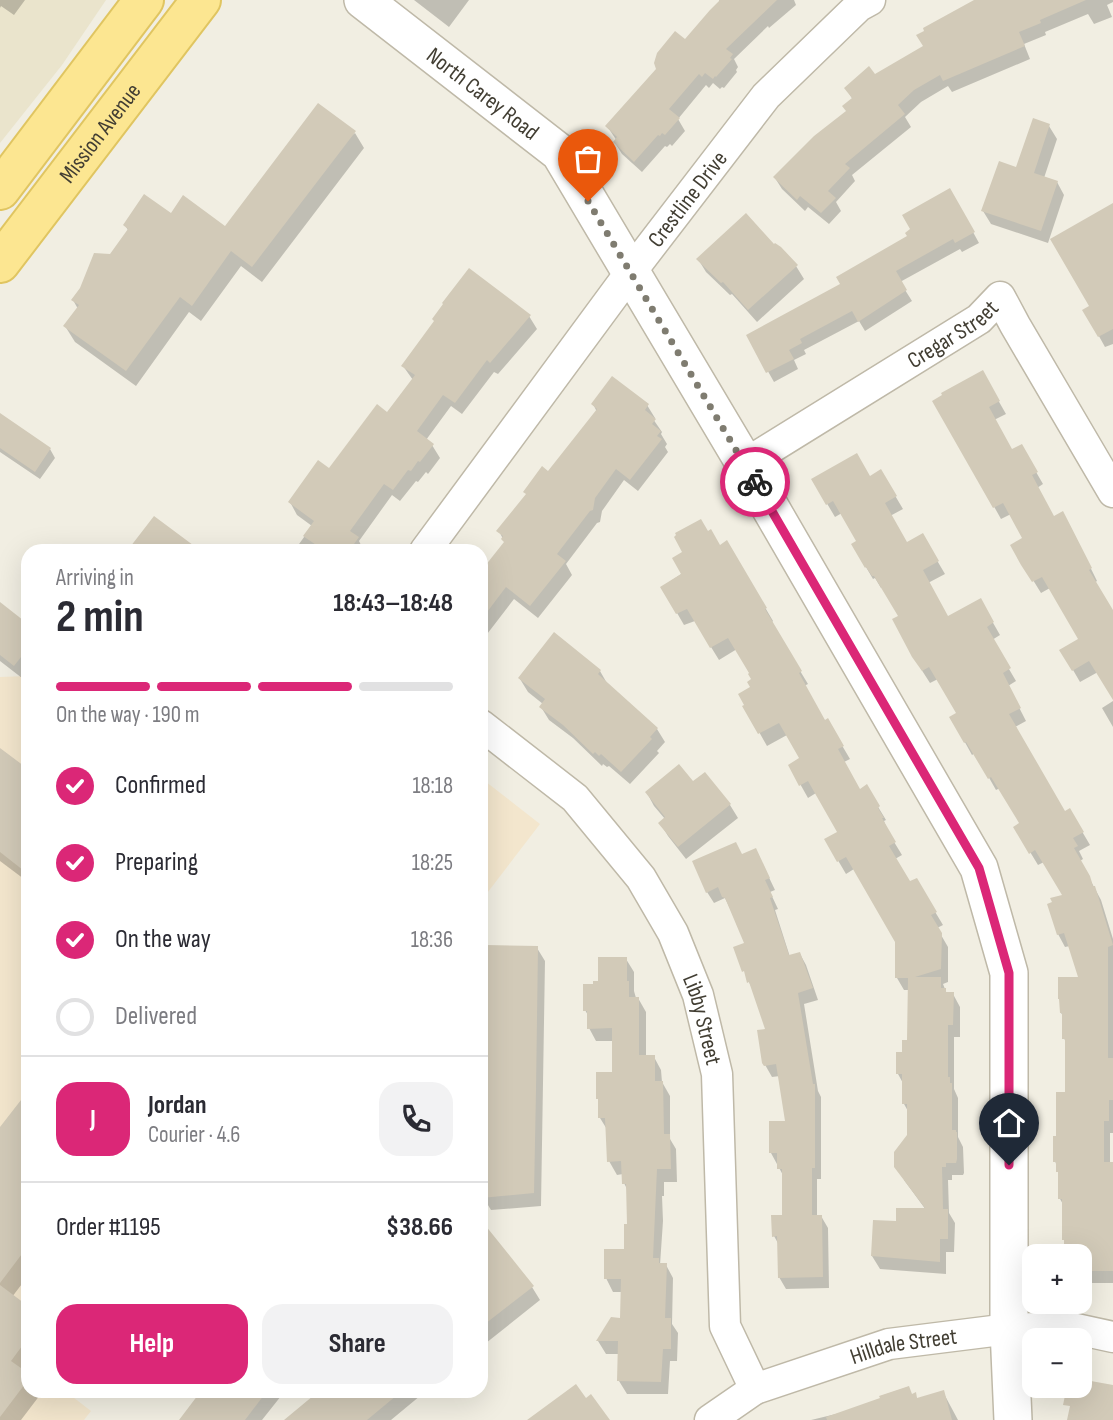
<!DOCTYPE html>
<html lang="en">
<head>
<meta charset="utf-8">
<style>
	body { margin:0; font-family:"Sofia Sans Condensed",sans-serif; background:#f2f2f3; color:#2b2b33; height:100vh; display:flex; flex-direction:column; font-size:26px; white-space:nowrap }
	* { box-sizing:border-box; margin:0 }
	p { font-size:23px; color:#7c7c81 }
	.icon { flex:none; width:38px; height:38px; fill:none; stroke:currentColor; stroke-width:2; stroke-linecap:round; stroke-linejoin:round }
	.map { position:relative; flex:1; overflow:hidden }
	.drawer { position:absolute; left:21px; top:544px; width:467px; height:854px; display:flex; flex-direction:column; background:#fff; border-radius:21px; box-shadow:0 7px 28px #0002 }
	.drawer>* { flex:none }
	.tools { position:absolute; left:1022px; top:1244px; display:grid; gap:14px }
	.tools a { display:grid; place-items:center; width:70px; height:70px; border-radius:14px; background:#fff; box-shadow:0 7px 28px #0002; font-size:35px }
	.pin { position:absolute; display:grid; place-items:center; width:60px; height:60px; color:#fff; margin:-72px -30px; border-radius:50% 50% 50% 0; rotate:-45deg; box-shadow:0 0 7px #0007 }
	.pin .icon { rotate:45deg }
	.courier { position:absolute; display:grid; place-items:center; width:70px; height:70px; margin:-35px; border:5px solid #db2777; border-radius:50%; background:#fff; color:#222; box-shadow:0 2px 9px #0007 }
	.headline em { font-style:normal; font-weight:700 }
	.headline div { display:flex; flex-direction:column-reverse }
	.headline { display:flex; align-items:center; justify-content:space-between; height:119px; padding:0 35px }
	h1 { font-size:46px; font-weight:700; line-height:52px }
	.bar { display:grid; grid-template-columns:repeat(4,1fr); gap:10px 7px; align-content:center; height:84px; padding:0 35px }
	.bar i { height:9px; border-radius:5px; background:#e1e1e2 }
	.bar .selected { background:#db2777 }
	.bar p { grid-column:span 4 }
	.line { display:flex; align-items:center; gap:18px; padding:0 35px; border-top:2px solid #e1e1e2 }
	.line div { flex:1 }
	.round { display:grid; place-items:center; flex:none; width:74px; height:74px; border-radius:21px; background:#f2f2f3 }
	ol { padding:0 35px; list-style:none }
	li { display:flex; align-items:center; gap:21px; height:77px }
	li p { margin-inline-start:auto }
	li .icon { padding:7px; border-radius:50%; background:#db2777; color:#fff; stroke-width:4 }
	li:last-child { color:#7c7c81 }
	li i { width:38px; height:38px; border:4px solid #e1e1e2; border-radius:50% }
	.primary-button { display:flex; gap:14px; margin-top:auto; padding:14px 35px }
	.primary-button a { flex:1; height:80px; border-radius:21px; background:#db2777; color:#fff; font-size:28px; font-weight:700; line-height:80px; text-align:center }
	.primary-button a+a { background:#f2f2f3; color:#2b2b33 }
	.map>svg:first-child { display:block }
	.commercial { fill:#f3e6cd }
	.education { fill:#eae4cc }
	.shadow { fill:#0003 }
	.building { fill:#d2cab8 }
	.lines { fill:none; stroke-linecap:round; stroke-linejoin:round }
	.minor-casing { stroke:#bfb9a8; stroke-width:33 }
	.tertiary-casing { stroke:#bfb9a8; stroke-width:40 }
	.primary-casing { stroke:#e0c561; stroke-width:42 }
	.minor { stroke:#fff; stroke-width:30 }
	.tertiary { stroke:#fff; stroke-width:37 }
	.primary { stroke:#fce691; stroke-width:38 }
	.done { stroke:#7f7c70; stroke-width:7; stroke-dasharray:0 12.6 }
	.route { stroke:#db2777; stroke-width:9 }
	.labels { text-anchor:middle; stroke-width:6; stroke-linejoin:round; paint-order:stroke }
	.street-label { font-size:23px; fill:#423e33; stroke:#fff }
</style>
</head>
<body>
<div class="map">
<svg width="1113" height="1420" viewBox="0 0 1113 1420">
	<rect width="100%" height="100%" fill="#f1eee2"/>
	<!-- commercial -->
	<path class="commercial" d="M28,676V1391H70L69,1394L91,1411L84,1420H0V677Z
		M481,778L540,824L481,901Z"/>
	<!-- education -->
	<path class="education" d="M0,0H106L62,65L0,143Z"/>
	<!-- shadow -->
	<path class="shadow" d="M0,0H25L14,15L1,6L0,8Z
		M414,0H469L449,27Z
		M719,0H794L796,5L769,28L768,26L734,59L738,67L736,70L737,72L724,88L722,87L720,89L713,83L709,88L706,85L678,119L685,131L672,146L670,144L667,147L665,146L642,172L622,154L615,143L617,141L607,126L720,2Z
		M979,0H1113V2L1107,5L1112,17L1094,24L1088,14L1045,32L1046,35L1024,44L1030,59L952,92L948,86L921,102L905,117L911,127L852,175L855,181L836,202L841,211L829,224L808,207L805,211L782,189L775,178L848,112L853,100L846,88L875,76L925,47Z
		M1049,126L1057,139L1044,178L1057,182L1064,195L1048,243L991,224L983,211Z
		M355,133L364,148L262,282L241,266L201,321L189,312L136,386L75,342L65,326L78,309L73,300L111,256L129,232L125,225L171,215L226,228Z
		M950,190L979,243L962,252L960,249L900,282L912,301L865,331L859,321L804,350L806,354L794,360L798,369L774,382L748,336L843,285L909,237Z
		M1113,218V344L1105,347L1085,311L1092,307Z
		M774,247L796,266L804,279L757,322L732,294L730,295L706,272L698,259Z
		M529,316L537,329L498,374L494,372L462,414L451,406L426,440L432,445L440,458L428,474L426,472L418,482L416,481L400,501L392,495L359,541L364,551H294L312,526L297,515L290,502L330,470L387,414L413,380L403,366Z
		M982,372L1006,414L994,420L1012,452L1021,446L1043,484L1037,488L1054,518L1070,526L1097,581L1094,583L1113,613V698L1098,672L1080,682L1062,651L1081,640L1050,588L1041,593L1012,546L1025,539L1011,514L1001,519L935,401Z
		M593,404L647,405L655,418L653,419L662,432L661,434L667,444L665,447L668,452L638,491L624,480L602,511L600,522L597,523L566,564L572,575L538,618L514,599L481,642V574L505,543L499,531L549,473L597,412Z
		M0,415L50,449L55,458L40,479L0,452Z
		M881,472L903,509L890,516L907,545L922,535L945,574L928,583L948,618L980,600L1000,635L992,640L1016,681L1008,686L1026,721L1015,727L1065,814L1070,811L1090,845L1079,851L1083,859L1080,861L1101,900L1113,939V1133H1110V1163H1113V1283H1080V1256H1066L1064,1206L1060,1199V1175L1055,1161L1058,1138L1067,1093L1066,1043L1064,1038V1017L1061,1013L1080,979L1070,946L1065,947L1058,934L1064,896L1044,862L1038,865L1015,827L1021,824L1000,788L996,790L975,753L972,755L951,717L958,713L938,679L930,683L921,669L900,617L882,587L881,588L875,578L873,579L853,545L858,542L842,513L835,517L813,480L870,478Z
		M727,543L773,621L771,623L808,684L804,686L824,722L827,720L850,759L844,762L859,791L866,787L886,820L884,821L888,832L902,855L895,859L910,884L916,880L943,925L937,928L948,947V982L943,984L947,994H953L960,1007V1037H954V1089L958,1098V1137L963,1147L964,1173L963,1175H952V1180H948L949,1213L955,1223L954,1252H946V1274L880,1269L872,1256L898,1223L926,1210L904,1180L909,1135V1113L904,1104V1085L898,1074L909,1042V990H904L897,978V942L854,869L846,874L826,840L839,833L816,793L808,798L790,766L802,759L787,735L767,746L745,707L752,688L753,680L737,649L719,660L695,621L684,625L662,587Z
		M0,604L28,626V670L22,678L0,661Z
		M600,671L608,685L657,729L665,742L657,751L659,753L630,784L609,766L607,767L603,764L602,766L573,738L549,720L541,707L543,704L528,692L520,679Z
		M1113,701V727L1102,708Z
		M0,750L28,771V882L0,861Z
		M693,784L730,805L738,818L686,859L668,836L660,823L665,819L654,806L647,793Z
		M756,850L775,890L770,892L778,909L775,910L790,957L800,954L806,965L818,1000L804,1004L818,1091L821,1097V1179H817V1216H821L828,1228L829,1288L786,1289L779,1277V1245L774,1236L784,1217V1177L771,1153L787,1123L780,1076L772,1077L764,1063L767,1030L754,992L749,982L747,944L725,898L714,903L707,892L742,856Z
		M537,948L545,961L541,1206L491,1210L483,1197L484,1129L481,1133V1115L485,1121Z
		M626,959L634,972V991L636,998H638L646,1012V1057H654L661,1070L662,1082L670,1096V1139L676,1149L677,1182H664V1196H662L663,1221L660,1265H666L673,1278L672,1324L678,1333L677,1361H670L668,1394H627L619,1381L620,1354H606L598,1341L612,1319H622V1292H613L606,1278L625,1251L629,1226L628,1191L624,1183L623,1174L617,1175L609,1161L608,1131L600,1118L613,1074V1041H596L589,1028V1017L585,1010L599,983Z
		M28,1093V1276L12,1297L28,1309V1368L24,1373L28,1376V1391H38L40,1395L21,1420H0V1130Z
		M481,1246L532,1287L540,1300L481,1347Z
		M203,1391H285L262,1420H181Z
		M322,1391H426L391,1420H286Z
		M943,1392L958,1420H811L915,1395L918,1400Z"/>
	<!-- building -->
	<path class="building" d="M720,0H777L726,49L733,54L730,58L732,59L716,77L715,76L713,79L705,73L702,77L699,74L669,109L680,118L665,135L662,133L660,136L658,135L634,162L613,142L617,137L605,126L656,69L654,63L657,53L675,31L685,39L710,10Z
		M974,0H1086L1040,20L1041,23L1019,32L1025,46L943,81L940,75L914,90L898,105L905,114L845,164L850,168L828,191L836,198L821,213L800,196L797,200L773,177L814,136L846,111L842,106L852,98L844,88L869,66L875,74L923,46L916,35L924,31L923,28Z
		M318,103L356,131L252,267L231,251L192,306L180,297L126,371L63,326L79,305L71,300L80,288L94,253L110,254L128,229L123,225L144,194L171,213L183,195L225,226Z
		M1033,118L1050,124L1034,173L1058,181L1041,231L981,211L999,161L1016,167Z
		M950,188L975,232L955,243L953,239L896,271L907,290L858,322L852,311L800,339L802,343L789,350L794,359L766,373L746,335L840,284L836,277L907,236L905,233L910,229L902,215Z
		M1113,203V329L1098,337L1082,310L1089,306L1050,239Z
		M746,213L774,244L775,243L781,247L798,265L748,310L723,282L721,283L696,259Z
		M469,268L531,315L490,363L487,360L455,403L443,395L417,431L434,444L420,462L418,461L411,471L408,470L393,490L384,484L350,531L359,537L349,551H325L303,536L314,521L288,502L318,460L329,468L377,404L387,412L415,375L401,366L434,321L432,319L443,304L442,303Z
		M983,370L1000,401L989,407L1012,449L1022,444L1038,472L1032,475L1054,516L1063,511L1092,568L1089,570L1113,610V700L1089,661L1072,671L1059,650L1078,639L1042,577L1032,582L1021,565L1010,545L1022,538L1003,503L993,508L932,401L942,395L941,393Z
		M612,376L649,404L645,410L656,419L652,424L661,431L657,436L662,439L630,480L616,469L595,498L593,510L590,511L557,554L566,561L530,606L506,587L481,620V571L504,542L501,539L503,536L496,531L526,494L523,492L542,466L548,471L597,409L591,404Z
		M0,413L51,448L35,472L0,448Z
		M857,453L870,476L881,469L897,496L885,503L907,542L923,533L939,561L923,570L948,616L981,598L994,622L987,627L1011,668L1003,673L1021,708L1009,714L1065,811L1070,808L1084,832L1073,838L1078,846L1074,848L1090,876L1093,886H1095L1113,945L1108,947V1058H1113V1100H1109V1121H1104V1162H1113V1271H1080V1256H1064V1240H1062V1199H1058V1172H1056V1162H1053V1136H1056V1092H1065V1039H1062V1013H1060L1059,999H1058V977H1078L1064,933L1057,935L1047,904L1052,902L1050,898L1062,895L1035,850L1029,854L1013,827L1019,823L991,777L988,779L966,742L964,743L949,717L956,713L929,667L922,671L912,657L892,619L898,616L874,576H872L866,567L865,568L851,544L856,541L833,501L826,505L811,479Z
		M154,516L201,551H127Z
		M701,519L708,531L711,529L720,545L727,540L767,608L765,609L802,671L799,673L825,720L828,718L844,746L838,749L860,789L867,784L880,806L878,808L884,818H882L896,842L889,846L910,881L917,878L937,912L931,915L942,933L941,969L915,977H941V988H946V992H954L953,1025H948V1077H950V1083H952V1130H956V1132H957V1159L956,1163H946V1167H942L943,1209H948V1239H940V1262L871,1256L873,1220L896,1221V1208H925L894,1167V1152L907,1135V1104H902V1074H896V1052H902V1040H907L908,978H895V942L846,857L837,862L824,839L837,832L808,781L799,786L788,765L799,758L779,723L758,734L742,706L744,705L738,694L750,687L747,682L751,679L748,674L749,673L728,638L710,648L687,609L676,614L660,587L681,574L672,558L682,552L674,537L676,535L675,533Z
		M0,602L28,624V648L14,666L0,655Z
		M554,632L601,670L598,674L658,728L650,737L652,739L621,772L601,754L599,756L595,752L593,754L563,725L539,707L545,699L518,678Z
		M0,748L28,769V874L0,852Z
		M679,764L693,781L705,772L731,804L678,847L658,823L665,817L645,792Z
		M736,842L742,854L756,848L770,878L765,880L773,897L770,898L789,955L800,952L813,988L798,993L813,1084H815V1168H812V1215H822L823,1277L778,1278L777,1236L772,1237L771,1215H782V1169H777V1153H769V1121H785L776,1064L764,1066L762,1063L757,1030L765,1029L749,982L747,983L744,971L742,972L733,947L744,943L725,898L722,897L718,887L706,893L692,861Z
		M486,945L538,946L536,1090L534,1193L481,1198Z
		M598,957H627V981H629V997H639V1055H655V1081H663L664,1134H670L671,1169H657L653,1258H659V1263H667L665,1318H671V1349H663L661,1382L617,1381L618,1341H596L611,1317L620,1318L621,1279H604V1249H624V1224H627L626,1184H622L621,1161L607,1162L605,1118H598V1099H596V1072H612V1028L587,1029V1011H583V984H593V981H598Z
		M28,1091V1246L0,1283V1127Z
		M481,1220L534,1286L481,1327Z
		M0,1285L28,1306V1338L11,1361L28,1373V1380L0,1417Z
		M1080,1379L1113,1385V1420H1067L1070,1406L1063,1405L1067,1386H1080Z
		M576,1384L586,1398L591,1394L610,1420H527Z
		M909,1386L912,1394L916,1392L917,1398L944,1390L952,1420H827L826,1417L880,1398L879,1396Z
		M201,1391H267L245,1420H179Z
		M319,1391H402L367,1420H284Z"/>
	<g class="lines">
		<!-- minor casing -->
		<g class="minor-casing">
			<g id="minor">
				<path id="s1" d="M745,464L979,319L1000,297L1015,325L1113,492"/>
				<path id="s2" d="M425,551L630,273L766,96L859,6L870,0"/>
				<path id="s3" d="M481,725L575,798L641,878L673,933L698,995L717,1074L725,1326L755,1389"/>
				<path id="s4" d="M710,1420L755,1389L889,1344L1009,1329L1067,1327L1113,1337"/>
			</g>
		</g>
		<!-- tertiary casing -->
		<g class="tertiary-casing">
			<g id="tertiary">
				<path id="s5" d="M363,0L560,153L745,464L979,868L1009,973V1329L1013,1420"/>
			</g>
		</g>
		<!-- primary casing -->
		<g class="primary-casing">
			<g id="primary">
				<path d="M0,190L144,0"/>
				<path id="s6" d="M0,263L201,0"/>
			</g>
		</g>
		<!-- minor -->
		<use href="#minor" class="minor"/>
		<!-- tertiary -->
		<use href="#tertiary" class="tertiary"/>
		<!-- primary -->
		<use href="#primary" class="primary"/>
	</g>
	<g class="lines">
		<!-- done -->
		<path class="done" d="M588,201L755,482"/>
		<!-- route -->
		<path class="route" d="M755,482L979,868L1009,973V1165"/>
	</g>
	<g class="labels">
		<!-- street labels -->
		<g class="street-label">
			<text dy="8" stroke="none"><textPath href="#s5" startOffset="152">North Carey Road</textPath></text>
			<text dy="8" stroke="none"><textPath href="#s6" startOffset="164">Mission Avenue</textPath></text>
			<text dy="8" stroke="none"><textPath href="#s2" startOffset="439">Crestline Drive</textPath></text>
			<text dy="8" stroke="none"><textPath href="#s1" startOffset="245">Cregar Street</textPath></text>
			<text dy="8" stroke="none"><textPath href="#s3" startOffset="378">Libby Street</textPath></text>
			<text dy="8" stroke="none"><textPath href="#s4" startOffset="210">Hilldale Street</textPath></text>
		</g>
	</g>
</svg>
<div class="tools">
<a>+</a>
<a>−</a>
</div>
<div class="pin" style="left:588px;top:201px;background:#ea580c"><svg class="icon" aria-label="bag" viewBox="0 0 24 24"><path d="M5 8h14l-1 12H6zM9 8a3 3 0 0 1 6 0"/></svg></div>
<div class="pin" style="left:1009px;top:1165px;background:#1f2937"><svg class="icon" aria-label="home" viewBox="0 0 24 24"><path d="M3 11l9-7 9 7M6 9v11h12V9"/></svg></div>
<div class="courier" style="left:755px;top:482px"><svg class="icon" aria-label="bike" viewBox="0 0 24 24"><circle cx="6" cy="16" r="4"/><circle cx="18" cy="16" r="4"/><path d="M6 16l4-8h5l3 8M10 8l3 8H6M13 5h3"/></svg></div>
<section class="drawer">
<div class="headline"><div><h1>2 min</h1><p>Arriving in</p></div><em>18:43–18:48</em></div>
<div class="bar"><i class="selected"></i><i class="selected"></i><i class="selected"></i><i></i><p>On the way · 190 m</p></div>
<ol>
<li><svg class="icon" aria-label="check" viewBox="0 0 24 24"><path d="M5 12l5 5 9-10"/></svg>Confirmed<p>18:18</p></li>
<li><svg class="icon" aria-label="check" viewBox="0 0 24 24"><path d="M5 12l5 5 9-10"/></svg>Preparing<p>18:25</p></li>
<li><svg class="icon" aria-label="check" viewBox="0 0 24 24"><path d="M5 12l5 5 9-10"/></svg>On the way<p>18:36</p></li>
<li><i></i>Delivered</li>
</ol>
<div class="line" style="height:126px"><b class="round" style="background:#db2777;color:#fff">J</b><div><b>Jordan</b><p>Courier · 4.6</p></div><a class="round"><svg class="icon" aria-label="phone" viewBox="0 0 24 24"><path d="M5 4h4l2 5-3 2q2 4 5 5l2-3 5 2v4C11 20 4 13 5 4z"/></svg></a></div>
<div class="line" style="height:91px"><div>Order #1195</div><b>$38.66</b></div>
<div class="primary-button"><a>Help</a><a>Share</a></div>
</section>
</div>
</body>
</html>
